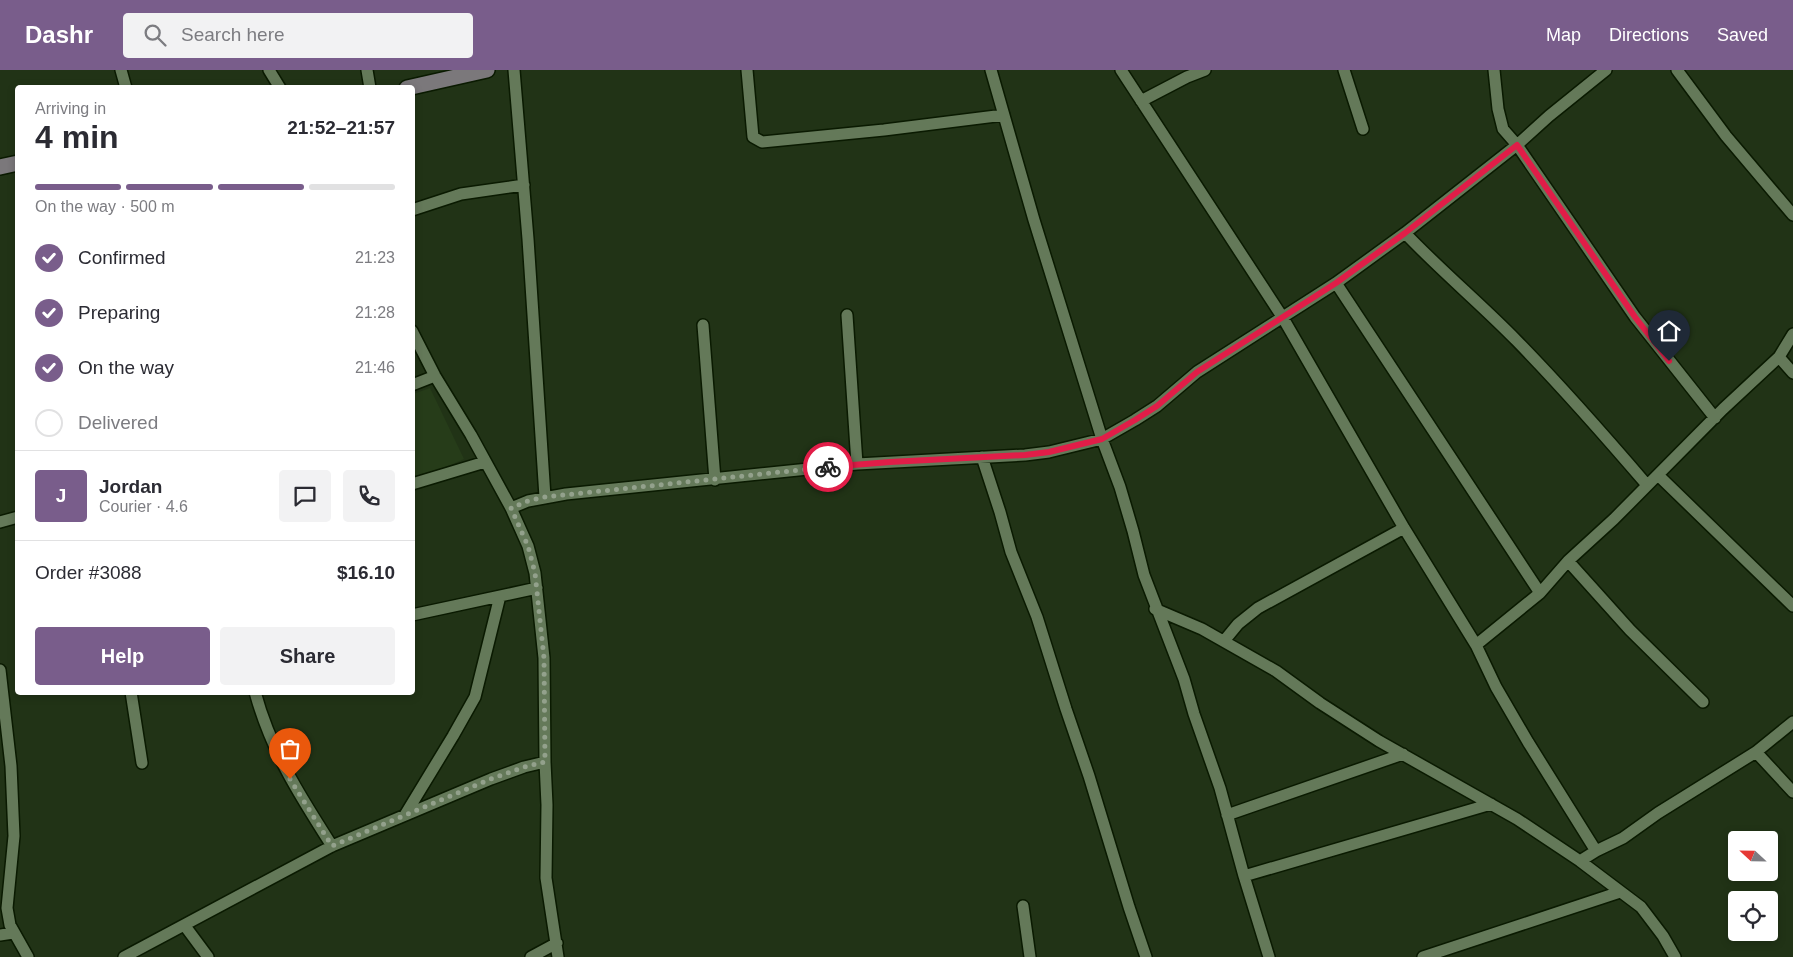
<!DOCTYPE html>
<html lang="en">
<head>
<meta charset="utf-8">
<style>
	body { margin:0; font-family:Helvetica,sans-serif; background:#f2f2f3; color:#2b2b33; height:100vh; display:flex; flex-direction:column; font-size:19px; white-space:nowrap }
	* { box-sizing:border-box; margin:0 }
	p { font-size:16px; color:#7c7c81 }
	.icon { flex:none; width:28px; height:28px; fill:none; stroke:currentColor; stroke-width:2; stroke-linecap:round; stroke-linejoin:round }
	.map { position:relative; flex:1; overflow:hidden }
	.drawer { position:absolute; left:15px; top:15px; width:400px; height:610px; display:flex; flex-direction:column; background:#fff; border-radius:5px; box-shadow:0 2px 8px #0003 }
	.drawer>* { flex:none }
	.needle { width:32px; rotate:292deg }
	.buttons { position:absolute; left:1728px; top:761px; display:grid; gap:10px }
	.buttons a { display:grid; place-items:center; width:50px; height:50px; border-radius:5px; background:#fff; box-shadow:0 2px 8px #0003; font-size:25px }
	.pin { position:absolute; display:grid; place-items:center; width:42px; height:42px; color:#fff; margin:-51px -21px; border-radius:50% 50% 50% 0; rotate:-45deg; box-shadow:0 0 5px #0007 }
	.pin .icon { rotate:45deg }
	.courier { position:absolute; display:grid; place-items:center; width:50px; height:50px; margin:-25px; border:4px solid #e11d48; border-radius:50%; background:#fff; color:#222; box-shadow:0 1px 6px #0007 }
	.head em { font-style:normal; font-weight:700 }
	.head div { display:flex; flex-direction:column-reverse }
	.head { display:flex; align-items:center; justify-content:space-between; height:85px; padding:0 20px }
	h1 { font-size:32px; font-weight:700; line-height:38px }
	.bar { display:grid; grid-template-columns:repeat(4,1fr); gap:8px 5px; align-content:center; height:60px; padding:0 20px }
	.bar i { height:6px; border-radius:4px; background:#e1e1e2 }
	.bar .active { background:#795d8b }
	.bar p { grid-column:span 4 }
	.line { display:flex; align-items:center; gap:12px; padding:0 20px; border-top:1px solid #e1e1e2 }
	.line div { flex:1 }
	.round { display:grid; place-items:center; flex:none; width:52px; height:52px; border-radius:5px; background:#f2f2f3 }
	ol { padding:0 20px; list-style:none }
	li { display:flex; align-items:center; gap:15px; height:55px }
	li p { margin-inline-start:auto }
	li .icon { padding:5px; border-radius:50%; background:#795d8b; color:#fff; stroke-width:4 }
	li:last-child { color:#7c7c81 }
	li i { width:28px; height:28px; border:2px solid #e1e1e2; border-radius:50% }
	.cta { display:flex; gap:10px; margin-top:auto; padding:10px 20px }
	.cta a { flex:1; height:58px; border-radius:5px; background:#795d8b; color:#fff; font-size:20px; font-weight:700; line-height:58px; text-align:center }
	.cta a+a { background:#f2f2f3; color:#2b2b33 }
	header { display:flex; align-items:center; gap:30px; box-sizing:border-box; height:70px; padding:0 25px; background:#795d8b; color:#fff }
	header strong { font-size:24px }
	nav { display:flex; gap:28px; margin-inline-start:auto; font-size:18px }
	.search { width:350px; height:45px; background:#f2f2f3; display:flex; align-items:center; gap:12px; box-sizing:border-box; padding:0 18px; border-radius:5px; color:#7c7c81; font-size:19px }
	.map>svg:first-child { display:block }
	.built { fill:#263c19 }
	.lines { fill:none; stroke-linecap:round; stroke-linejoin:round }
	.minor-casing { stroke:#0a1a01; stroke-width:14 }
	.secondary-casing { stroke:#0a1a01; stroke-width:18 }
	.minor { stroke:#647959; stroke-width:11 }
	.secondary { stroke:#7b787b; stroke-width:15 }
	.done { stroke:#93a18c; stroke-width:5; stroke-dasharray:0 9 }
	.route { stroke:#e11d48; stroke-width:6 }
</style>
</head>
<body>
<header>
<strong>Dashr</strong>
<div class="search"><svg class="icon" aria-label="search" viewBox="0 0 24 24"><circle cx="10" cy="10" r="6"/><path d="M15 15l6 6"/></svg>Search here</div>
<nav><a>Map</a><a>Directions</a><a>Saved</a></nav>
</header>
<div class="map">
<svg width="1793" height="887" viewBox="0 0 1793 887">
	<rect width="100%" height="100%" fill="#213316"/>
	<!-- built -->
	<path class="built" d="M430,318L464,389L413,412V324Z"/>
	<g class="lines">
		<!-- minor casing -->
		<g class="minor-casing">
			<path id="minor" d="M121,0L126,18
				M269,0L280,18
				M367,0L370,18
				M514,0L528,169L545,427
				M747,0L753,67L762,72L884,60L1004,45
				M991,0L1034,150L1102,369L1120,417L1133,461L1144,505L1184,609L1194,644L1220,718L1244,806L1269,887
				M1121,0L1283,248L1404,458L1476,575L1496,617L1528,672L1596,781
				M1344,0L1363,59
				M1494,0L1498,39L1503,59L1517,75L1635,247L1715,348
				M1677,0L1726,66L1793,145
				M1141,31L1187,7L1205,0
				M412,140L461,124L524,115
				M1405,163C1441,201 1481,234 1517,271C1562,317 1605,366 1647,415
				M1336,213L1540,523
				M847,245L857,394
				M703,255L715,410
				M412,261L435,306L471,365L511,438L528,476L535,503L544,588L545,692L547,735L546,808L558,887
				M1779,287L1793,303
				M412,315L435,306
				M982,387L1000,442L1011,482L1037,547L1066,639L1089,706L1129,837L1146,887
				M1658,405L1793,536
				M412,414L485,392
				M511,438L528,431L566,424L857,394L1025,385L1049,382L1102,369L1135,350L1157,336L1197,302L1336,213L1405,163L1517,75L1549,46L1606,0
				M0,452L18,447
				M1568,491L1630,560L1703,632
				M1155,539L1202,559L1276,601L1320,633L1379,671L1517,749L1580,791L1641,837L1663,866L1675,887
				M412,545L537,518
				M1224,571L1238,554L1258,538L1404,458
				M1476,575L1540,523L1568,491L1614,449L1723,339L1779,287L1793,264
				M0,600L11,696L14,766L7,838L10,855L28,887
				M131,622L142,693
				M255,622C271,681 300,726 332,776
				M1756,682L1793,722
				M405,745L453,666L475,627L500,526
				M1227,745L1403,684
				M1580,791L1596,781L1623,768L1658,743L1756,682L1793,652
				M1244,806L1491,734
				M1023,836L1030,887
				M185,856L208,887
				M0,865L13,863
				M124,887L332,776L491,709L524,697L545,692
				M531,887L557,873
				M1423,887L1620,822"/>
		</g>
		<!-- secondary casing -->
		<g class="secondary-casing">
			<path id="secondary" d="M407,18L487,0
				M0,97L18,93"/>
		</g>
		<!-- minor -->
		<use href="#minor" class="minor"/>
		<!-- secondary -->
		<use href="#secondary" class="secondary"/>
	</g>
	<g class="lines">
		<!-- done -->
		<path class="done" d="M290,709L332,776L491,709L524,697L545,692L544,588L535,503L528,476L511,438L528,431L545,427L828,397"/>
		<!-- route -->
		<path class="route" d="M828,397L890,392L1025,385L1049,382L1102,369L1135,350L1157,336L1197,302L1336,213L1405,163L1517,75L1635,247L1669,291"/>
	</g>
</svg>
<div class="buttons">
<a><svg class="needle" viewBox="-14 -14 28 28"><path d="M0-13l5 13h-10z" fill="#e53935"/><path d="M0 13l5-13h-10z" fill="#7c7c81"/></svg></a>
<a><svg class="icon" aria-label="locate" viewBox="0 0 24 24"><circle cx="12" cy="12" r="6"/><path d="M12 2v4M12 18v4M2 12h4M18 12h4"/></svg></a>
</div>
<div class="pin" style="left:290px;top:709px;background:#ea580c"><svg class="icon" aria-label="bag" viewBox="0 0 24 24"><path d="M5 8h14l-1 12H6zM9 8a3 3 0 0 1 6 0"/></svg></div>
<div class="pin" style="left:1669px;top:291px;background:#1f2937"><svg class="icon" aria-label="home" viewBox="0 0 24 24"><path d="M3 11l9-7 9 7M6 9v11h12V9"/></svg></div>
<div class="courier" style="left:828px;top:397px"><svg class="icon" aria-label="bike" viewBox="0 0 24 24"><circle cx="6" cy="16" r="4"/><circle cx="18" cy="16" r="4"/><path d="M6 16l4-8h5l3 8M10 8l3 8H6M13 5h3"/></svg></div>
<section class="drawer">
<div class="head"><div><h1>4 min</h1><p>Arriving in</p></div><em>21:52–21:57</em></div>
<div class="bar"><i class="active"></i><i class="active"></i><i class="active"></i><i></i><p>On the way · 500 m</p></div>
<ol>
<li><svg class="icon" aria-label="check" viewBox="0 0 24 24"><path d="M5 12l5 5 9-10"/></svg>Confirmed<p>21:23</p></li>
<li><svg class="icon" aria-label="check" viewBox="0 0 24 24"><path d="M5 12l5 5 9-10"/></svg>Preparing<p>21:28</p></li>
<li><svg class="icon" aria-label="check" viewBox="0 0 24 24"><path d="M5 12l5 5 9-10"/></svg>On the way<p>21:46</p></li>
<li><i></i>Delivered</li>
</ol>
<div class="line" style="height:90px"><b class="round" style="background:#795d8b;color:#fff">J</b><div><b>Jordan</b><p>Courier · 4.6</p></div><a class="round"><svg class="icon" aria-label="chat" viewBox="0 0 24 24"><path d="M4 5h16v11H9l-5 4z"/></svg></a><a class="round"><svg class="icon" aria-label="phone" viewBox="0 0 24 24"><path d="M5 4h4l2 5-3 2q2 4 5 5l2-3 5 2v4C11 20 4 13 5 4z"/></svg></a></div>
<div class="line" style="height:65px"><div>Order #3088</div><b>$16.10</b></div>
<div class="cta"><a>Help</a><a>Share</a></div>
</section>
</div>
</body>
</html>
